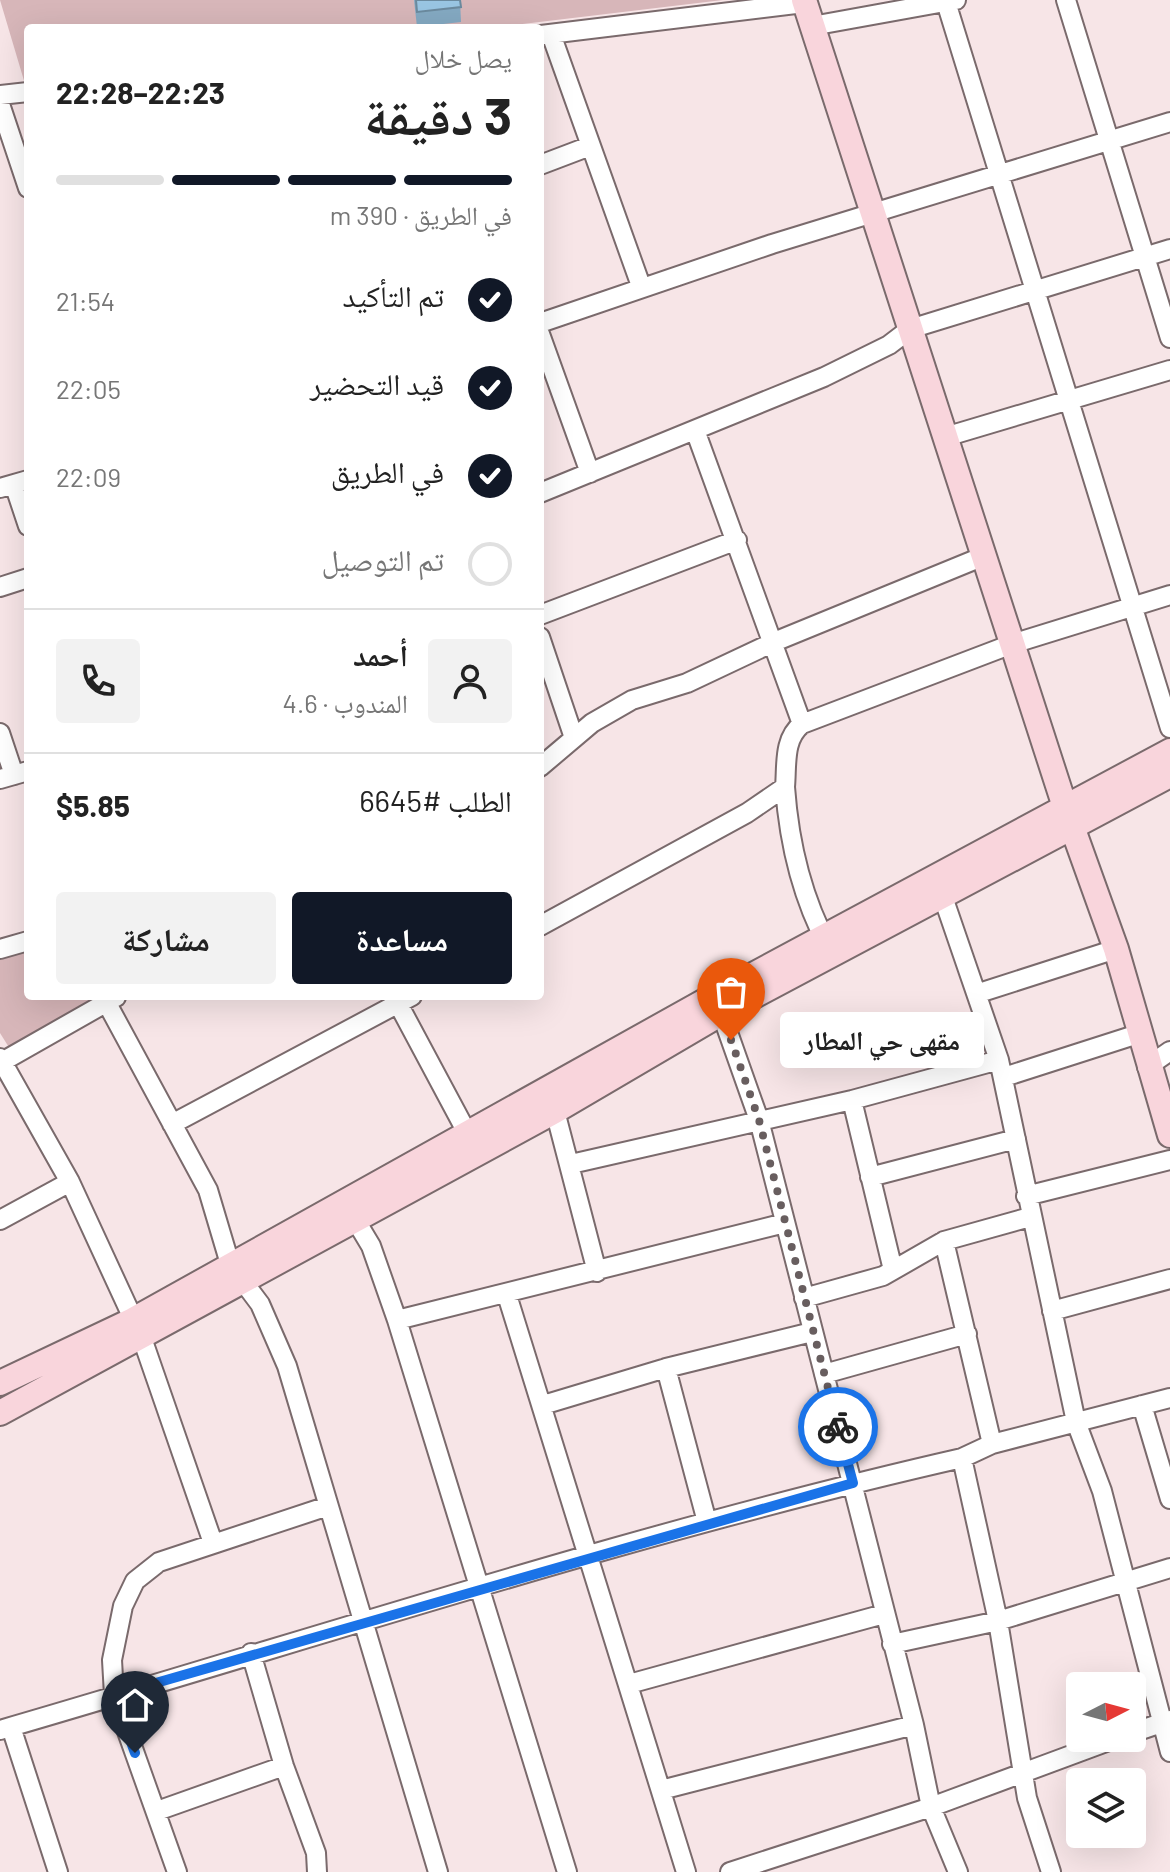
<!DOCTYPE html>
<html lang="ar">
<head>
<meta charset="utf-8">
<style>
	body { margin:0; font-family:Barlow,"Noto Naskh Arabic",sans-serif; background:#f2f2f2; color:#222; direction:rtl; height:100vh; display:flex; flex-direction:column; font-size:30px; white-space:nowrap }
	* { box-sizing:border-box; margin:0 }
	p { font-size:26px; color:#767676 }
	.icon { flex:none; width:44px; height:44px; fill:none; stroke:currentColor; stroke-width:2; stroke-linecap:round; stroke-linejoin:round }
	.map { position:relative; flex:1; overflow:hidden; direction:ltr }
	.sheet { position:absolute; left:24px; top:24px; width:520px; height:976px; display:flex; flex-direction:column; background:#fff; border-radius:8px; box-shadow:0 8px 32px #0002; direction:rtl }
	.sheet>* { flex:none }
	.needle { width:52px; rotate:84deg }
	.buttons { position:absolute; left:1066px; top:1672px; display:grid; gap:16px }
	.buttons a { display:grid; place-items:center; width:80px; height:80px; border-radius:8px; background:#fff; box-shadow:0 8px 32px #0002; font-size:40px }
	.pin { position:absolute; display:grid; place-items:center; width:68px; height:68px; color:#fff; margin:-82px -34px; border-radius:50% 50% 50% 0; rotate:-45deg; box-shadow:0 0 8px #0007 }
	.pin .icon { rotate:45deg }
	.courier { position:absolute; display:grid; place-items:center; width:80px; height:80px; margin:-40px; border:6px solid #1a73e8; border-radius:50%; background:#fff; color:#222; box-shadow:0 2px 10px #0007 }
	.bubble { position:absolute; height:56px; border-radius:8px; background:#fff; box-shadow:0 8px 32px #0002; font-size:26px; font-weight:700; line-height:56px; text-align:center; direction:rtl }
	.overview em { font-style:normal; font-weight:700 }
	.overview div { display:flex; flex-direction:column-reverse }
	.overview { display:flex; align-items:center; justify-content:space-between; height:136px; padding:0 32px }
	h1 { font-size:52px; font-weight:700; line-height:60px }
	.bar { display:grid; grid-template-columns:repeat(4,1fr); gap:12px 8px; align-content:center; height:96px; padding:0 32px }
	.bar i { height:10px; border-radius:6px; background:#e0e0e0 }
	.bar .selected { background:#111827 }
	.bar p { grid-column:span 4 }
	.line { display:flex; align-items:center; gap:20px; padding:0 32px; border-top:2px solid #e0e0e0 }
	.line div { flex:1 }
	.round { display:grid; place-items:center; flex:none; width:84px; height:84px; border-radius:8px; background:#f2f2f2 }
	ol { padding:0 32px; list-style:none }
	li { display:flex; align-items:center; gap:24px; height:88px }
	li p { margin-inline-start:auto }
	li .icon { padding:8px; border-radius:50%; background:#111827; color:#fff; stroke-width:4 }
	li:last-child { color:#767676 }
	li i { width:44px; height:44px; border:4px solid #e0e0e0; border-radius:50% }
	.primary-button { display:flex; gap:16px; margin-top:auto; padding:16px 32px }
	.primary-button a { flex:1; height:92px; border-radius:8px; background:#111827; color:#fff; font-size:32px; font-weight:700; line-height:92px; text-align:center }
	.primary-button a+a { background:#f2f2f2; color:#222 }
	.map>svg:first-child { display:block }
	.green { fill:#d7b6b9 }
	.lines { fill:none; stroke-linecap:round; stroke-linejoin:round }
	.street-casing { stroke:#7a6a6c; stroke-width:22 }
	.secondary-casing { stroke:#7a6a6c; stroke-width:28 }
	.street { stroke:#fff; stroke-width:18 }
	.secondary { stroke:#f9d5dc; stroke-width:24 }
	.wall { fill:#84a9c2 }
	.building { fill:#99c5e2; stroke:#6b8a9e; stroke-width:2 }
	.done { stroke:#685e5f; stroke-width:8; stroke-dasharray:0 14.4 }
	.route { stroke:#1a73e8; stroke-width:10 }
</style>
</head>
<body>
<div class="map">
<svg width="1170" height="1872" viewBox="0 0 1170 1872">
	<rect width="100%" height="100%" fill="#f7e5e7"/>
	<!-- green -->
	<path class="green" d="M0,0H723L489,28H28V83L25,84Z
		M28,949V996H99L101,1001L10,1049L0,1033V958Z"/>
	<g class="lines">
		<!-- street casing -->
		<g class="street-casing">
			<path id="street" d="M1066,0L1170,338
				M946,2L1170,728
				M812,26L956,0
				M551,34L641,286
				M541,35L804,3
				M0,95L28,92
				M0,104L28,188
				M540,165L590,146
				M540,323L772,244L1170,122
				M540,334L590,473
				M695,430L802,724
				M945,437L1170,370
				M14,484L28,526
				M0,488L28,480
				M540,493L824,377L889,345L910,329L1170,249
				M0,587L28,578
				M540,615L737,540
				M540,637L574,738
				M0,733L14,775
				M540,767L592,723L632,700L687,683L774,642L984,556
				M0,779L28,771
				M785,787C789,843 802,898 829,948
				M936,886L943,897L999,1060L1076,1422L1102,1491L1170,1752
				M540,926L747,813L785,787C787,765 783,739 802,724L1012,644L1170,595
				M0,949L28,941
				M979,993L1116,949
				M103,996L208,1190L230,1264L260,1304L287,1366L438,1872
				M394,996L472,1142
				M718,1004L759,1120L914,1725L931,1807L958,1872
				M0,1058L70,1182L142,1338L213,1543
				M0,1063L116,997
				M1147,1067L1170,1051
				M1004,1077L1138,1034
				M852,1100L893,1270
				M555,1111L597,1272
				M172,1124L412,996
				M571,1164L852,1100L999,1060
				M870,1177L1016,1139
				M1026,1196L1170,1160
				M350,1211L371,1246L397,1320L567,1872
				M0,1220L70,1182
				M944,1241L992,1444
				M507,1295L686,1872
				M804,1298L883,1276L944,1241L1030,1217
				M1052,1311L1170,1279
				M397,1320L785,1223
				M666,1368L707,1522
				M824,1374L967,1334
				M543,1405L666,1368L812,1332
				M1142,1405L1170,1499
				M962,1458L998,1621L1027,1798L1051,1872
				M892,1644L998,1621L1170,1568
				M251,1653L284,1766L316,1853L317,1872
				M629,1684L884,1614
				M11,1727L58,1872
				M0,1730C320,1637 637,1532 962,1458L992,1444L1170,1398
				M1132,1733L1170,1720
				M661,1790L914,1725
				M157,1811L284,1766
				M177,1872L114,1695L112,1660L123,1606L135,1581L159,1562L328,1506
				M730,1872L931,1807L1117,1738"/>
		</g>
		<!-- secondary casing -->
		<g class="secondary-casing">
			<path id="secondary" d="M804,0L1065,807L1116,949L1170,1135
				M0,1383L133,1320L714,996L1170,751
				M0,1413L555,1111L722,1013L1170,775"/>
		</g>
		<!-- street -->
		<use href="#street" class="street"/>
		<!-- secondary -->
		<use href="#secondary" class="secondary"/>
	</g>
	<!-- wall -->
	<path class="wall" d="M414,0H460L461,22L417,27Z"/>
	<!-- building -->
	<path class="building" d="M416,0H460L461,7L417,12Z"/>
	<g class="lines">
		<!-- done -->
		<path class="done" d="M731,1040L759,1120L838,1427"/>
		<!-- route -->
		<path class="route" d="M135,1753L114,1695L853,1483L838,1427"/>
	</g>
</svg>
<div class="buttons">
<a><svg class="needle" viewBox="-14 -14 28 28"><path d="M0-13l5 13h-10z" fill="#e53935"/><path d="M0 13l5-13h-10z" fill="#767676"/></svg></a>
<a><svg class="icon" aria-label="layers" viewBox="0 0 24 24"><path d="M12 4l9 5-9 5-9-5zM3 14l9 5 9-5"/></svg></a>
</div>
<div class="pin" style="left:731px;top:1040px;background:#ea580c"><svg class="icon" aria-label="bag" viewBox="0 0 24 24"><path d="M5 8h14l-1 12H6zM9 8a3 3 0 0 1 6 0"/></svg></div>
<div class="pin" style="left:135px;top:1753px;background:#1f2937"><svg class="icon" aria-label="home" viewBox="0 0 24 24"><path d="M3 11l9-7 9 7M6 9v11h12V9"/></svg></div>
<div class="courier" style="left:838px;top:1427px"><svg class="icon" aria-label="bike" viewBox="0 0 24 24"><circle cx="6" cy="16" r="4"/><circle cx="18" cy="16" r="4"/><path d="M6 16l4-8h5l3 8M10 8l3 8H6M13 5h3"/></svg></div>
<div class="bubble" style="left:780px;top:1012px;width:204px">مقهى حي المطار</div>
<section class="sheet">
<div class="overview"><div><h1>3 دقيقة</h1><p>يصل خلال</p></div><em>22:23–22:28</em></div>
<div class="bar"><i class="selected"></i><i class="selected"></i><i class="selected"></i><i></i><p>في الطريق · 390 m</p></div>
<ol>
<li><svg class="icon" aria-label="check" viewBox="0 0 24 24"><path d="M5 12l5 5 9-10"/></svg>تم التأكيد<p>21:54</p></li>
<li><svg class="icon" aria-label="check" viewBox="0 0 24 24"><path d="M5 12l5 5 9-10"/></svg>قيد التحضير<p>22:05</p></li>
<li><svg class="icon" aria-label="check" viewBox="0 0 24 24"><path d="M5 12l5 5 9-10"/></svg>في الطريق<p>22:09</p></li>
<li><i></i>تم التوصيل</li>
</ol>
<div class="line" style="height:144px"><a class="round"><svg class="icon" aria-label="person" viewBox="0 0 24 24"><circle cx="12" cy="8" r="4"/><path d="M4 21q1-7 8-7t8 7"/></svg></a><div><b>أحمد</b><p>المندوب · 4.6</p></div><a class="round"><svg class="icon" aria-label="phone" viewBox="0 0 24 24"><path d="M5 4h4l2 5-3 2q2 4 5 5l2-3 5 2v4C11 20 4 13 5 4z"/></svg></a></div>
<div class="line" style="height:104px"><div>الطلب #6645</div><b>$5.85</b></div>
<div class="primary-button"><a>مساعدة</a><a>مشاركة</a></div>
</section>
</div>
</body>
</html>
